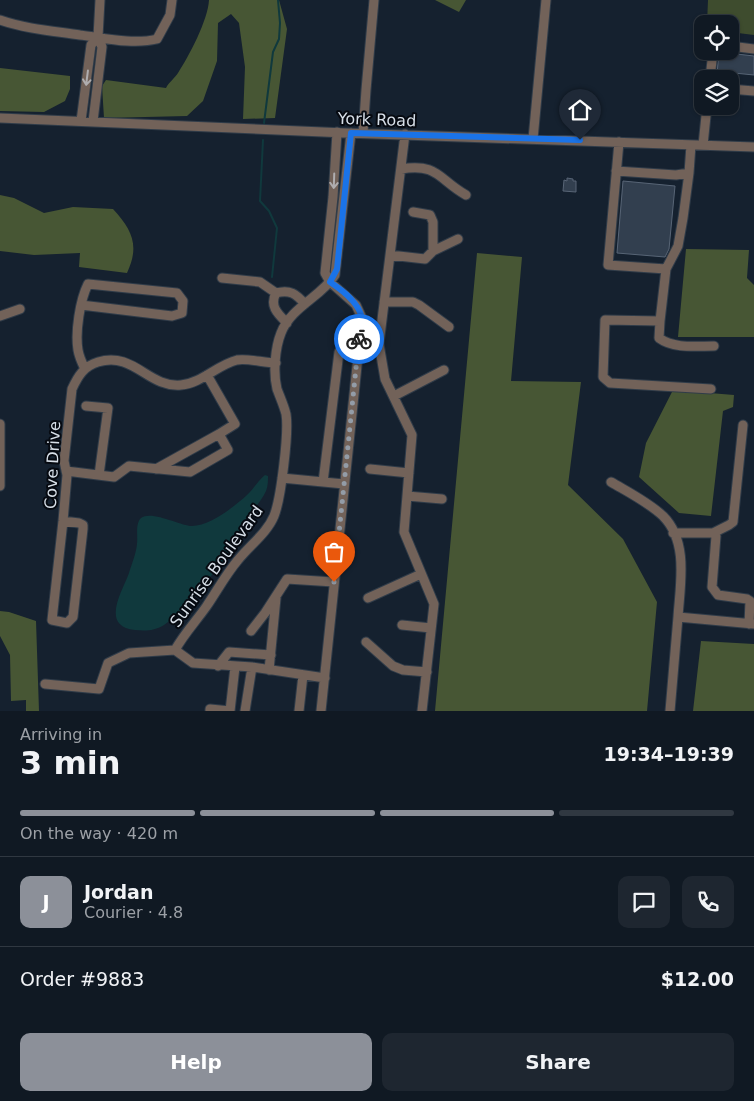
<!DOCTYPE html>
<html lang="en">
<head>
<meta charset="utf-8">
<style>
	body { margin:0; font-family:"DejaVu Sans",sans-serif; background:#1e2630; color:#f1f3f6; height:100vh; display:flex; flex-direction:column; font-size:19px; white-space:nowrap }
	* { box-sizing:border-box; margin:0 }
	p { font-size:16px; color:#9ca0a6 }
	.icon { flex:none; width:28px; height:28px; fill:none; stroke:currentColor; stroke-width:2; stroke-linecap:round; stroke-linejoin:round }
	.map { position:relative; height:711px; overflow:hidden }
	.sheet { display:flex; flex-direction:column; background:#101923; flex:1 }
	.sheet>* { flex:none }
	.tools { position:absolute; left:694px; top:15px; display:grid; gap:10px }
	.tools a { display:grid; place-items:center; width:45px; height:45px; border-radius:10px; background:#101923; box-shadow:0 1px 4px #0004,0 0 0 1px #303841; font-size:25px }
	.pin { position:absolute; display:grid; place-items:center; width:42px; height:42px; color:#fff; margin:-51px -21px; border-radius:50% 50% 50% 0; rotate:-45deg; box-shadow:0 0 5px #0007 }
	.pin .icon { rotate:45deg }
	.courier { position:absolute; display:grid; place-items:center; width:50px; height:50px; margin:-25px; border:4px solid #1a73e8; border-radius:50%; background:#fff; color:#222; box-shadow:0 1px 6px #0007 }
	.headline em { font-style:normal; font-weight:600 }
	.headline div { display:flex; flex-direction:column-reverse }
	.headline { display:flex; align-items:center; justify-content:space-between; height:85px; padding:0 20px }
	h1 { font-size:32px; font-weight:600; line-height:38px }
	.bar { display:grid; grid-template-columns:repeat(4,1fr); gap:8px 5px; align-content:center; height:60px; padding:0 20px }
	.bar i { height:6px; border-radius:4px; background:#303841 }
	.bar .active { background:#8c9099 }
	.bar p { grid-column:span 4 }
	.line { display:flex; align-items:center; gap:12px; padding:0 20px; border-top:1px solid #303841 }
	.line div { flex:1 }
	.round { display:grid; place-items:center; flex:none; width:52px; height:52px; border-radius:10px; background:#1e2630 }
	.cta { display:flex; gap:10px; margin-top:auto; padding:10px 20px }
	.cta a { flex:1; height:58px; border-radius:10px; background:#8c9099; color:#fff; font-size:20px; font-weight:600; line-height:58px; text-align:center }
	.cta a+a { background:#1e2630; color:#f1f3f6 }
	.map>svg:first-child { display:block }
	.green { fill:#3e4c2e }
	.forest { fill:#475634 }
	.water { fill:#10393d }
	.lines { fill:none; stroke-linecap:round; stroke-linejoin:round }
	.stream { stroke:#10393d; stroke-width:2 }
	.building { fill:#323f4f; stroke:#586576 }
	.minor-casing { stroke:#303c49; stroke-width:11 }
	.minor { stroke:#726259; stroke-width:9 }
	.oneway { stroke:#afadaf }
	.done { stroke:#939ca7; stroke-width:5; stroke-dasharray:0 9 }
	.route { stroke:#1a73e8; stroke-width:6 }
	.labels { text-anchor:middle; stroke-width:4; stroke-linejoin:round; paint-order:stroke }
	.street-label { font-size:16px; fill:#d7dfe8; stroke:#060a11 }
</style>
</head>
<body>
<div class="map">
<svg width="754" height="711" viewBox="0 0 754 711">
	<rect width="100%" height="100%" fill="#15212f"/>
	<!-- green -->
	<path class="green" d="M708,0H754V35L730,32V24H707Z"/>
	<!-- forest -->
	<path class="forest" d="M209,0H279L287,29L275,118L243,119L245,67L239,23L231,14L218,23L217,61L203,101L187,116L104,118L102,86L106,80L166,88C169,82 175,78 178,73C189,56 208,20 209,0Z
		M435,0H466L459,12Z
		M0,68L70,76V89L65,101L44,112L0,111Z
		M0,195L14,198L44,213L73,207L113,209C132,230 140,245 127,273L79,267L80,253L34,255L0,251Z
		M686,249L749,250L747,278L754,285V337H678Z
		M477,253L522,257L511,381L581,382L568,485L623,539L657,602L647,711H435Z
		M673,390L734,395L733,407L723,411L711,516L679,513L639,477L646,443Z
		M0,611L9,612L36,621L39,711H26V700L11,701L10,655L0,636Z
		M701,641L754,644V711H693Z"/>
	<!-- water -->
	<path class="water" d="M265,475L268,476C268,481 268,486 266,491C262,500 255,507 249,516C244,524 243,532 238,540C227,558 181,615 164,625C154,631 146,631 135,630C100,626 122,592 129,573C132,563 136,554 137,544C138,536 135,524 141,518C152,510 180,526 192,526C210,526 235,506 247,495C254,488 258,481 265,475Z"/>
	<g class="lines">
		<!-- stream -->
		<path class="stream" d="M264,123L273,52L279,39L280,23L278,0
			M263,140L260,201L269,211L277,228L272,277"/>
	</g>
	<!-- building -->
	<path class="building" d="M719,52L754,56V75L724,72V75L717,74Z
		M567,178L573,179V181H576V192L563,191L564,180L567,181Z
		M623,181L675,186L669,249L665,257L617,253Z"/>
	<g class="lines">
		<!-- minor casing -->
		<g class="minor-casing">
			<path id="minor" d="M0,20C26,29 53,31 80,35C104,38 133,45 157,39L170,15L172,0
				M730,46L754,49
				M710,79L713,51
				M730,89L754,91
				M0,118L346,133L754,147
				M81,121L91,45L98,37
				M93,121L102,47L98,37L100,0
				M363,133L366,90L374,0
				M405,134L379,344L385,379L412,435L404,532L434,604L422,711
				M533,139L546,0
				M619,142L608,265L666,269L660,321L605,320L603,377L610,383L711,389
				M703,145L707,106
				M401,169C438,163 438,179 466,195
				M616,171L676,175L689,173L691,145
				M413,212L430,215L433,222V251
				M390,255L425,259L433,251L458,239
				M666,269L678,246L683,218L689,173
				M222,278L260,282L276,293
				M384,302H413L419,305L449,327
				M81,305L172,316L182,313L183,301L177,293L88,284C80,300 75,332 78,350C79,356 82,363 85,369
				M0,316L20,309
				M660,321L659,338C674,349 696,346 714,346
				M287,323C278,314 269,306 276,293C290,289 296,294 305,304
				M394,396L444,370
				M86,406L108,408L99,475
				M0,424V486
				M156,469L219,434
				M370,469L409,473
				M66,471L114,477L129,466L190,472L228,450L219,434L235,424L207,375
				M282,478L344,484
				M323,482L339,352L358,354
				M611,482C628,492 648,502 663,516C689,542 680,585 678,617
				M407,496L442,499
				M63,521L79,523L83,525V529L73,617L67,623L52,620L63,521L67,475L64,461L72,389C78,376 84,366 98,362C134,351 148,388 181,385C202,383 217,365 237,360C248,358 264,363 276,363
				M673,533H713L716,536L712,587L718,595L747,599L750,601L749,624
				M713,533L729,525L733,522L743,425
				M368,598L421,574
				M402,625L431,628
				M251,631L265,613L287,579L334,582
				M366,642L393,666L403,670L427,672
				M175,650C184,634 196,621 206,607C217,591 226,574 238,560C250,545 267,533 274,516C281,499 289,432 286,414C284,406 280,397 277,389C273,373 275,348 281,333C291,307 321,297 335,275L351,133
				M218,666L229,652L271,655
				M269,670L276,598
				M45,684L99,689L108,663L129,653L175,650L193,663L252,667L325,678
				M210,711V709L230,711L235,667
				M245,711L252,667
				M299,711L303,675
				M321,711L362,318L356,305L330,282L325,273L333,197L337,132
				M670,711L678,617L754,624"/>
		</g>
		<!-- minor -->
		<use href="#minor" class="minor"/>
	</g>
	<!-- one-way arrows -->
	<defs><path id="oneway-shaft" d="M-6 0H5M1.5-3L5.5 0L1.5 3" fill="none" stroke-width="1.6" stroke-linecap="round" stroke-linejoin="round" transform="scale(1.25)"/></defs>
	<g class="oneway">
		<use href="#oneway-shaft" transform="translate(87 78) rotate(97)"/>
		<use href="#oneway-shaft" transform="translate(334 181) rotate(92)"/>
	</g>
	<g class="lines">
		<!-- done -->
		<path class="done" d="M334,582L359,339"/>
		<!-- route -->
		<path class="route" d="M359,339C360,333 362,325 362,319C360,303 342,290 330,282L337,269L351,133L580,140"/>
	</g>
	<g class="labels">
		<!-- street labels -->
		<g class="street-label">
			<text transform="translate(377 119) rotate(2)" y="6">York Road</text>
			<text transform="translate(52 465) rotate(-87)" y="6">Cove Drive</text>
			<text transform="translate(216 566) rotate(-54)" y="6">Sunrise Boulevard</text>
		</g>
	</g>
</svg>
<div class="tools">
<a><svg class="icon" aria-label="locate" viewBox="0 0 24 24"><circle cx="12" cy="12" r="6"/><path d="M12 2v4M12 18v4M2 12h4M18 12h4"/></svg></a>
<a><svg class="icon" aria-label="layers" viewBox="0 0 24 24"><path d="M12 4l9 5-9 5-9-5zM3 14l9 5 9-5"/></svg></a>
</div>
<div class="pin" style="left:334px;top:582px;background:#ea580c"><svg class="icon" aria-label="bag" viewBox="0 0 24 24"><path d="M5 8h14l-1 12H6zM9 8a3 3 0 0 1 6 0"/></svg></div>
<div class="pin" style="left:580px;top:140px;background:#1f2937"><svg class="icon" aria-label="home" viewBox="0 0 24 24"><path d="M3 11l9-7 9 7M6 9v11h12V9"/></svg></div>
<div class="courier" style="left:359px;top:339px"><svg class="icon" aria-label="bike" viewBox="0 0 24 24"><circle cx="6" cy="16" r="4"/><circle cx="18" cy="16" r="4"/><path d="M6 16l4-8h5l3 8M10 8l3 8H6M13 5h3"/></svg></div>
</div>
<section class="sheet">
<div class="headline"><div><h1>3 min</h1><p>Arriving in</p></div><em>19:34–19:39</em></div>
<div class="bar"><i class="active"></i><i class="active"></i><i class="active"></i><i></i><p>On the way · 420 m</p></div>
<div class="line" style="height:90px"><b class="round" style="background:#8c9099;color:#fff">J</b><div><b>Jordan</b><p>Courier · 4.8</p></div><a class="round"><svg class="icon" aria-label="chat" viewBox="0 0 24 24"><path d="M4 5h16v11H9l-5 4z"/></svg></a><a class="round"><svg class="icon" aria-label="phone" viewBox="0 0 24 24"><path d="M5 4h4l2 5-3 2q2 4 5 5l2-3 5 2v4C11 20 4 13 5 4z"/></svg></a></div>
<div class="line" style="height:65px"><div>Order #9883</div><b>$12.00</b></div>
<div class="cta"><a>Help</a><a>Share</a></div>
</section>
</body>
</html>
